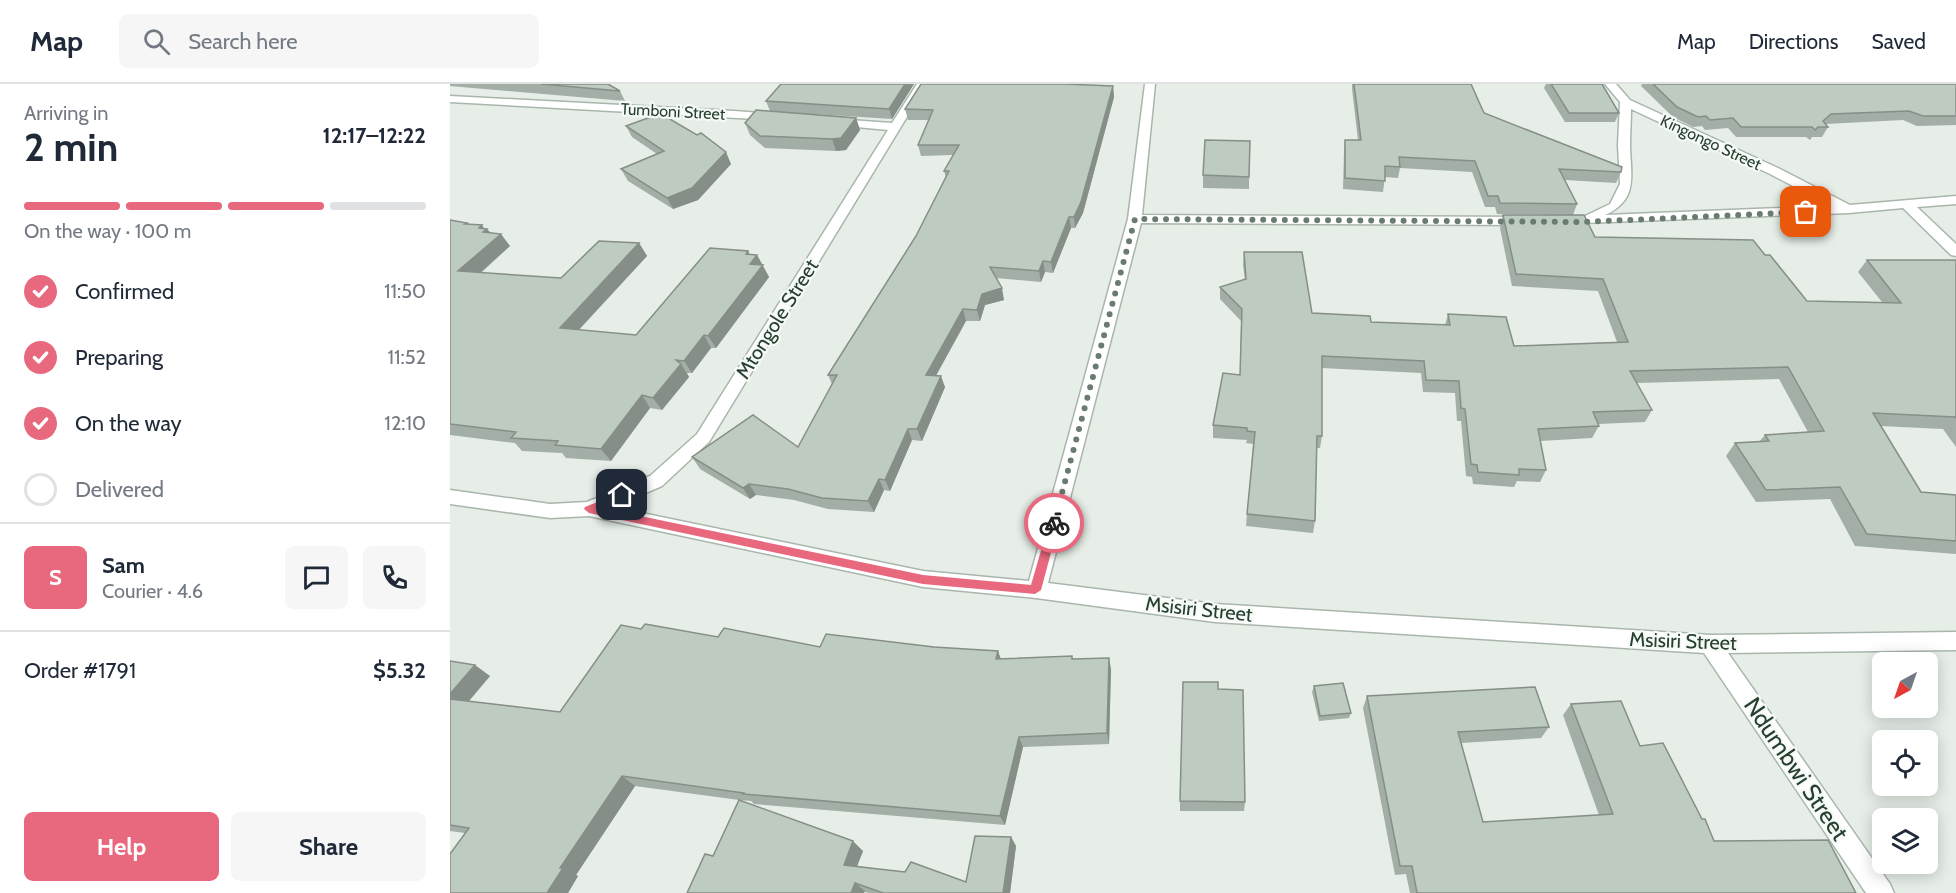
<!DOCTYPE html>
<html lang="en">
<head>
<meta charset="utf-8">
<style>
	body { margin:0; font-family:Cabin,sans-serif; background:#f6f6f7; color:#1f2937; height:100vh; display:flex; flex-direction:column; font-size:22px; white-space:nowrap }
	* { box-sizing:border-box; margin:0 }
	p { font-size:20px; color:#747a83 }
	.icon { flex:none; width:33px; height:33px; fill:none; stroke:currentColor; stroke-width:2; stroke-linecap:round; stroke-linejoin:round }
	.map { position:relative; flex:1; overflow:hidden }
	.panel { display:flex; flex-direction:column; background:#fff; width:450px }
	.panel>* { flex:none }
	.needle { width:39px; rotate:220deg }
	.tools { position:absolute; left:1422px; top:568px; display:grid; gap:12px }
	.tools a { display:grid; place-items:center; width:66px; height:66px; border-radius:9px; background:#fff; box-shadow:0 3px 15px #0003; font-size:30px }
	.pin { position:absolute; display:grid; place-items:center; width:51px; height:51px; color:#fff; margin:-26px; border-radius:12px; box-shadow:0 3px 9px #0006 }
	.courier { position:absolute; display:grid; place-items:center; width:60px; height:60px; margin:-30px; border:4px solid #e8697e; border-radius:50%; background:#fff; color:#222; box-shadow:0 2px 8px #0007 }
	.summary em { font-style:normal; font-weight:700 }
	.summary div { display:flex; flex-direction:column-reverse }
	.summary { display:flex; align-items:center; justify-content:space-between; height:102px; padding:0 24px }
	h1 { font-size:39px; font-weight:700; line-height:45px }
	.bar { display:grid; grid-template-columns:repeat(4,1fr); gap:9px 6px; align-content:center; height:72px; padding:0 24px }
	.bar i { height:8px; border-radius:4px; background:#e0e1e3 }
	.bar .active { background:#e8697e }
	.bar p { grid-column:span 4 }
	.line { display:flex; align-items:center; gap:15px; padding:0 24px; border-top:2px solid #e0e1e3 }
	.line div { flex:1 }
	.round { display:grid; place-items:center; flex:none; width:63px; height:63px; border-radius:9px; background:#f6f6f7 }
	ol { padding:0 24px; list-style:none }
	li { display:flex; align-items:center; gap:18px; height:66px }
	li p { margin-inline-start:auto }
	li .icon { padding:6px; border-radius:50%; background:#e8697e; color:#fff; stroke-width:4 }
	li:last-child { color:#747a83 }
	li i { width:33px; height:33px; border:3px solid #e0e1e3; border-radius:50% }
	.cta { display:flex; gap:12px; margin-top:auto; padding:12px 24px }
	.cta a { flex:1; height:69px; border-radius:9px; background:#e8697e; color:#fff; font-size:24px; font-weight:700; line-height:69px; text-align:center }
	.cta a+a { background:#f6f6f7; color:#1f2937 }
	header { display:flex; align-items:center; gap:36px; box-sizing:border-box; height:84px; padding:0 30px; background:#fff; border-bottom:2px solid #e0e1e3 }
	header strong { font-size:28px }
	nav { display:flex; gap:33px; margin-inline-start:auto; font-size:21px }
	.search { width:420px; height:54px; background:#f6f6f7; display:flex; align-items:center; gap:15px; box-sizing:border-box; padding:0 21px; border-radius:9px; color:#747a83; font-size:22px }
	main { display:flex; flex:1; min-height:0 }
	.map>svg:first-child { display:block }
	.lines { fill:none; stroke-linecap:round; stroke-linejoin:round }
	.street-casing { stroke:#a9b6ac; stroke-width:3 }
	.street { fill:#fff; fill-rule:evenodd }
	.wall { fill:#a3afa6 }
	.shaded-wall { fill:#858e87 }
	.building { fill:#becbc1; stroke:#858e87; stroke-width:1.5 }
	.route { fill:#e8697e }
	.done { stroke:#697c6f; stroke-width:6; stroke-dasharray:0 10.8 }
	.labels { text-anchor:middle; stroke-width:4.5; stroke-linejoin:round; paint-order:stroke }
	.far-street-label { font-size:16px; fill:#263f2e; stroke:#f6faf7 }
	.street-label { font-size:20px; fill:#263f2e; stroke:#f6faf7 }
	.near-street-label { font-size:24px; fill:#263f2e; stroke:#f6faf7 }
</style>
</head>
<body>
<header>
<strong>Map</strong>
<div class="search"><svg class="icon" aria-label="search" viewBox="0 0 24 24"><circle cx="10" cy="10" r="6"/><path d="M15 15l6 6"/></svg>Search here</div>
<nav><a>Map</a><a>Directions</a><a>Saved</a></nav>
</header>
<main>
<section class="panel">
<div class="summary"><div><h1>2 min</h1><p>Arriving in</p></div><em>12:17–12:22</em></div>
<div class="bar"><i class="active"></i><i class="active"></i><i class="active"></i><i></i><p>On the way · 100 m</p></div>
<ol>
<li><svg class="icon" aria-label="check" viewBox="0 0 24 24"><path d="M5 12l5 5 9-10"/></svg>Confirmed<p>11:50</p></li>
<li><svg class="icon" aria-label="check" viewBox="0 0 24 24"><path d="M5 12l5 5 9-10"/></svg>Preparing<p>11:52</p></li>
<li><svg class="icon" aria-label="check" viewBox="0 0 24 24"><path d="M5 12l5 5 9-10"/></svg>On the way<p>12:10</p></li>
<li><i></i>Delivered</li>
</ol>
<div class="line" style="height:108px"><b class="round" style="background:#e8697e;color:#fff">S</b><div><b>Sam</b><p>Courier · 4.6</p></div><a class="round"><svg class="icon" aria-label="chat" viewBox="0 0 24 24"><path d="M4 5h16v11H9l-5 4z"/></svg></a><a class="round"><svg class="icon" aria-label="phone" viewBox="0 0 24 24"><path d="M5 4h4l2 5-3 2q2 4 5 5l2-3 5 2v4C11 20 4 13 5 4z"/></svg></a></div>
<div class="line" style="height:78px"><div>Order #1791</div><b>$5.32</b></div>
<div class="cta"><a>Help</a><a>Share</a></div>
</section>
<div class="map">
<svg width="1506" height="809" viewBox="0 0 1506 809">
	<rect width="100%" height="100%" fill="#e6eee7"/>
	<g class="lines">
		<!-- street casing -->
		<g class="street-casing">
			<path id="street" d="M467,0H477L259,358L212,402L163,423L473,487L579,497L678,135L695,0H705L692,131L1076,133L1083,137L1076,141L691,139L598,499L765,520L1260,551L1506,548V566L1278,569L1440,800L1444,809H1416L1254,569L765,538L586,514L473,503L139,432L100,434L0,420V406L100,420L137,418L200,392L247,350L438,46L385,41L379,38L385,35L442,39Z
				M1155,0H1166L1180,16L1328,84L1400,121L1506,112V120L1467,123L1506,160V172L1501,171L1453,124L1399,129L1108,140L1106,137L1108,134L1135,132L1160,120L1170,100L1168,61L1170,18ZM1181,25L1320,90L1382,122L1155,131C1188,116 1181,93 1180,63C1180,50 1181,37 1181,25Z
				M0,12L284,27L325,30L331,33L325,36L0,18Z"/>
		</g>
		<!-- street -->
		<use href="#street" class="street"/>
	</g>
	<!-- wall -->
	<path class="wall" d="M0,0H158L170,7L175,17L0,2Z
		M464,0L442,35L363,30L406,34L410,46L396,66L386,67L315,64L300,51L295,39L320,27L316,17Z
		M902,0H1021L1034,29L1171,88L1166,99L1115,96L1127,120L1123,131L1047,130L1045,123H1035L1022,88L950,84L948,94L935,93L933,108L893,105L894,67L895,56H908L902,5Z
		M1096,0H1152L1169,29L1165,38H1115L1094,4Z
		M1192,0H1506V41L1467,42L1453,36L1376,40L1378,43L1372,53H1362L1360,56L1356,53H1286L1278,44L1255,46L1252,42L1243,43L1223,33L1191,2Z
		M663,2L664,13L633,129L625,144H621L603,189L595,188L591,198L546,194L554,216L535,221L530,237H516L486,292L495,303L472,357L462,356L440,407L434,406L424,428L378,425L344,416L306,411L300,415L250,385L242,373L348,363L382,300L378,291L466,152L496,94L494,87L503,71L471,72L468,61L479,36H458L455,25Z
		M176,42L281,80L248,116L223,125L178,97L171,85L207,70L182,53Z
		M753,91L799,93V105L753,104Z
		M1053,131L1145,153L1315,171L1357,217L1432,218L1408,188L1417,176H1506V363L1493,345L1430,342L1471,408L1506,411V470L1405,462L1380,415L1306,418L1276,372L1285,359L1309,358L1315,351L1358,348L1329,295L1187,299L1202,326L1195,338L1148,340L1149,342L1142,354L1090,357L1096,386L1090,398L1067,397L1064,403L1023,400L1022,393L1016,392L1011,337H1007L1005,309L973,308L971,289L872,284V352L870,364H867L865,437L863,449L796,442L803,360L796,359L797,356L763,354V341L790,291L791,237L770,215V203L795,196L793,181L794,168L862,229L921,238L995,241L998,230L1064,262L1167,258L1148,207L1062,202L1050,144Z
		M0,136L37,145L41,149L60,162L31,189L111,194L189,159L197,172L129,246L186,251L298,167L299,170L307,171L319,193L266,264H261L242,289H237L239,293L212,326L200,324L161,377L116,374L112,369L72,367L65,359L0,351Z
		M191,545L370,563L551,575L622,572L623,575L661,585L659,660L573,663L555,741L304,720L301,717L289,716L413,767L407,782L516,798L561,753L566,762L560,809H419L263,772L289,716L185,702L126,791L128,792L118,809H0L15,749L0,747V577L40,592L19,617L110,628Z
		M864,602L901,629L899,634L869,637L862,608Z
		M768,605L795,718L794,727H730V717Z
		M917,612L1099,643L1091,654L1011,659L1033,738L1149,731L1113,631L1121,620L1190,662L1252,735L1264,757L1406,809H960L956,790L945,791L913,624Z"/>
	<!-- shaded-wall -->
	<path class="shaded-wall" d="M455,0H464L442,35L439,25Z
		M663,2L664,13L633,129L625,144L624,133Z
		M406,34L410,46L396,66L386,67L382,55Z
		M276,68L281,80L248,116L223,125L217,114Z
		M619,133L621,144L603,189L601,178Z
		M32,141L35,146L37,145L45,155L51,150L60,162L18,199L8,187L29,144Z
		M189,159L197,172L119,256L110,244Z
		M298,167L302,176L307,171L319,193L266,264L258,252Z
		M593,177L595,188L591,198L589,187Z
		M552,204L554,216L535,221L530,237L527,226L532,210Z
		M513,225L516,237L480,302L476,291Z
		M254,251L261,264L242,289L234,277Z
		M231,280L239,293L212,326L203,314Z
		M491,292L495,303L472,357L467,345Z
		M192,311L200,324L161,377L151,365Z
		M458,345L462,356L440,407L435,396Z
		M429,395L434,406L424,428L418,417Z
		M299,400L306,411L300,415L293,404Z
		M548,567L552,578L546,575Z
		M659,574L661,585L659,660L657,649Z
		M25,581L40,592L12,625L0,617V610Z
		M569,653L573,663L555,741L550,732Z
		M172,692L185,702L126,791L128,792L118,809H97L110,784Z
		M561,753L566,762L560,809H553Z
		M403,757L413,767L404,790L394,781Z
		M405,799L415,807L414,809H401Z"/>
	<!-- building -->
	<path class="building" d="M91,0H158L170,7Z
		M331,0H455L439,25L316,17Z
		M471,0H614L663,2L631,118L624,133H619L601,178L593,177L589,187L540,183L552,204L532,210L527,226L513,225L476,291L491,292L467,345H458L435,396L429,395L418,417L372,414L338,405L299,400L293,404L242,373L303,331L348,363L387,291H378L466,152L499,87H494L509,61H468L483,26L455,25Z
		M904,0H1021L1034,29L1172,83L1171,88L1109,85L1127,120L1050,119L1048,112H1038L1025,77L949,73L950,83L935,82V97L895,94V56H911Z
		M1101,0H1152L1169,29H1119Z
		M1203,0H1506V32H1473L1459,27L1381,30L1373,37L1378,43H1368L1365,46L1362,43H1291L1283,34L1260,36L1256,32L1248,33L1227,23Z
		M306,26L406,34L391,54L382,55L310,52L295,39Z
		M206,31H213L247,51L251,49L276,68L242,104L217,114L171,85L214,67L176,42Z
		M755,56L800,57L799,93L753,91Z
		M1053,131H1134L1145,153L1303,156L1315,171H1320L1357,217L1451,219L1417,176H1506V334L1505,333L1423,329L1471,408L1506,411V457L1417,450L1390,403L1316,406L1285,359L1319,357L1315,351L1374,347L1338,283L1180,287L1202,326L1143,328L1149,342L1088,345L1096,386L1069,385V391L1028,388L1027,381L1021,380L1015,325L1011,324L1009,297L976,296L974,277L872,272V352H867L865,437L797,430L805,348L797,347V344L763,341L773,289L790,291L792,225L770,203L796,195L794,168H852L862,229L920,232L921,238L1000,241L998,230L1056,233L1064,262L1178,258L1153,195L1066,190Z
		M0,136L17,139L15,140L32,141L29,144L37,145L33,148L51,150L8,187L111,194L149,157L189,159L110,244L186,251L260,164L298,167L296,170L307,171L300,180L313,181L258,252L254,251L234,277L226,276L231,280L203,314L192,311L151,365L105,361L108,357L61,354L66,348L0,340Z
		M195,540L268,553L274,544L370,563L376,550L484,563L548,567L546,575L622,572V575L659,574L657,649L569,653L550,732L293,710L294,709L172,692L110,784H113L97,809H0V770L19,744L0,741V615L110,628L171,541L191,545Z
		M0,577L25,581L0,610Z
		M733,598H768V605L793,606L795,718L730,717Z
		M893,599L901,629L870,632L864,602Z
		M1085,603L1099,643L1008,648L1033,738L1163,730L1121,620L1171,617L1190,662L1213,659L1252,735H1255L1264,757L1378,756L1406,809H967L962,782H950L917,612Z
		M289,716L403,757L394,781L455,788L461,778L516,798L525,752L561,753L553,809H433L405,799L401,809H237L255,770L263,772Z"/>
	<!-- route -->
	<path class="route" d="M172,408L177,411L176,414L152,424L473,491L581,501L599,439L604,435L609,439L591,506L585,510L473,500L139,429L134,425L135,423Z"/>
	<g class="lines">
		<!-- done -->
		<path class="done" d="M604,439L685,135L1133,138L1356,128"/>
	</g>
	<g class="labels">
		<!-- far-street labels -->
		<g class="far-street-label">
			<text transform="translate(223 27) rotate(3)" y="6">Tumboni Street</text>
			<text transform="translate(1261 58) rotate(25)" y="6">Kingongo Street</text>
		</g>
		<!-- street labels -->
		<g class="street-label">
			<text transform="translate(327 235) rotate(-58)" y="7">Mtongole Street</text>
			<text transform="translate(749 525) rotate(6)" y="7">Msisiri Street</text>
			<text transform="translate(1233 557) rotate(2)" y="7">Msisiri Street</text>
		</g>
		<!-- near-street labels -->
		<g class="near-street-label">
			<text transform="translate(1346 685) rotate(56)" y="8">Ndumbwi Street</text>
		</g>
	</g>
</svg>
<div class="tools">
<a><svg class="needle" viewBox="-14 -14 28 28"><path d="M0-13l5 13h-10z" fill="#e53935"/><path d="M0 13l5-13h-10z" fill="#747a83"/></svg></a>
<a><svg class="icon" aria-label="locate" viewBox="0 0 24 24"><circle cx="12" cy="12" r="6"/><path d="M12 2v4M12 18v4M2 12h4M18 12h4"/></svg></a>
<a><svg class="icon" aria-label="layers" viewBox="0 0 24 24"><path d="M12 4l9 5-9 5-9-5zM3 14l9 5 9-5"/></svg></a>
</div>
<div class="pin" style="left:1356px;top:128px;background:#ea580c"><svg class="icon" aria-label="bag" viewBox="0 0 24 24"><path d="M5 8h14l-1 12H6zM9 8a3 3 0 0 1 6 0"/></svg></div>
<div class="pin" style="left:172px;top:411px;background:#1f2937"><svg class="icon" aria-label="home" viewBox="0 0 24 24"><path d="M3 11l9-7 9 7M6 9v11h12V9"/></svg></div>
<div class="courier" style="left:604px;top:439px"><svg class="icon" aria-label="bike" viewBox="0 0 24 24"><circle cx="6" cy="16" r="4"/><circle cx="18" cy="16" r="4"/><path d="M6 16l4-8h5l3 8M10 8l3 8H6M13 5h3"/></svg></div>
</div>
</main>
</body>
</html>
